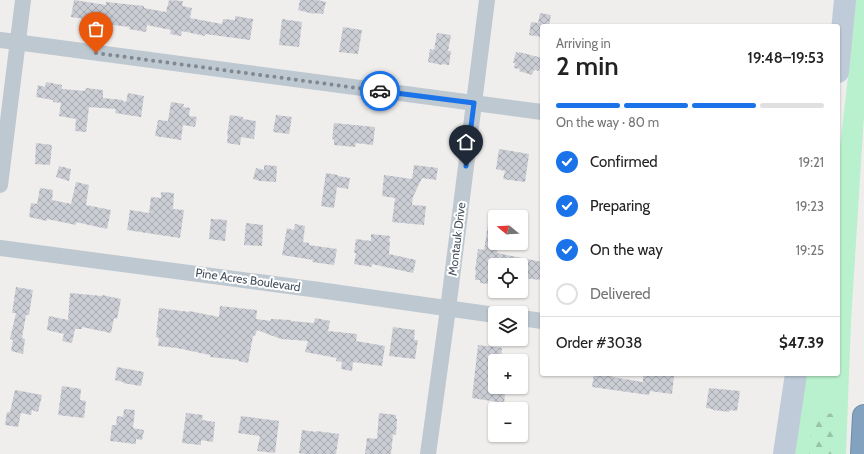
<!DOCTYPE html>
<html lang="en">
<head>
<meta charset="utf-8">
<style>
	body { margin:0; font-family:Cabin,sans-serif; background:#f6f6f6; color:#222; height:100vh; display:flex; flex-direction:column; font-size:15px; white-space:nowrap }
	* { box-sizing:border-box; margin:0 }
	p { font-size:13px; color:#767676 }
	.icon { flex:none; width:22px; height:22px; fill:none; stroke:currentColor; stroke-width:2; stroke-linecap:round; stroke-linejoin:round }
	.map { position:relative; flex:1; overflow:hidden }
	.side { position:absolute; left:540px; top:24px; width:300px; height:352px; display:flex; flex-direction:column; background:#fff; border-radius:4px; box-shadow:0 1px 3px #0004 }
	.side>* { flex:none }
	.needle { width:26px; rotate:288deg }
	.controls { position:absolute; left:488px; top:210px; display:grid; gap:8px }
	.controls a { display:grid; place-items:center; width:40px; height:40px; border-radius:4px; background:#fff; box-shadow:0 1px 3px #0004; font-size:20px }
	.pin { position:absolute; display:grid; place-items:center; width:34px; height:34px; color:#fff; margin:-41px -17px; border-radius:50% 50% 50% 0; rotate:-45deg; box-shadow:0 0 4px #0007 }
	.pin .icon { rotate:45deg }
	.courier { position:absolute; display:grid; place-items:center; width:40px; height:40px; margin:-20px; border:3px solid #1a73e8; border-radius:50%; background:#fff; color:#222; box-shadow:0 1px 5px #0007 }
	.overview em { font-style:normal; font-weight:600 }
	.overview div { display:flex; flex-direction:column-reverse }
	.overview { display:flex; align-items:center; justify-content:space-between; height:68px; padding:0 16px }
	h1 { font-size:26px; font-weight:600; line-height:30px }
	.bar { display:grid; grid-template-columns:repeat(4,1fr); gap:6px 4px; align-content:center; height:48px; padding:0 16px }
	.bar i { height:5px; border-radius:3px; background:#e0e0e0 }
	.bar .on { background:#1a73e8 }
	.bar p { grid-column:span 4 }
	.line { display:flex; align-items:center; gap:10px; padding:0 16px; border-top:1px solid #e0e0e0 }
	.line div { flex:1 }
	ol { padding:0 16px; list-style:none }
	li { display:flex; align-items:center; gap:12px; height:44px }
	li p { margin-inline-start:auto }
	li .icon { padding:4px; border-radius:50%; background:#1a73e8; color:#fff; stroke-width:4 }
	li:last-child { color:#767676 }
	li i { width:22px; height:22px; border:2px solid #e0e0e0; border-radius:50% }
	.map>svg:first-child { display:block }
	.green { fill:#b9f0cd }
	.forest { fill:url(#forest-firs) }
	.building { fill:url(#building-cross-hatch) }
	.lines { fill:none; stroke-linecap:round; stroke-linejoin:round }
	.motorway-casing { stroke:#6e8dab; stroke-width:24 }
	.minor { stroke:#bdc8d0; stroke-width:16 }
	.secondary { stroke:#bfcbd8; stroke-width:22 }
	.motorway { stroke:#83a2bf; stroke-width:22 }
	.done { stroke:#81888f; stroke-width:4; stroke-dasharray:0 7.2 }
	.route { stroke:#1a73e8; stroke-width:5 }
	.labels { text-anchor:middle; stroke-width:4; stroke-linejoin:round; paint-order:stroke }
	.street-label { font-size:12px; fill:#45515c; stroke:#fff }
</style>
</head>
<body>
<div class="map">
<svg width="864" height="454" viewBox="0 0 864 454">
	<defs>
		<pattern id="forest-firs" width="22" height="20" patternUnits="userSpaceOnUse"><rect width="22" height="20" fill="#b9f0cd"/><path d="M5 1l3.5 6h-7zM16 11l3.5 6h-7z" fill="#98c5aa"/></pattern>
		<pattern id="building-cross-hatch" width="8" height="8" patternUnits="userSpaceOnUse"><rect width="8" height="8" fill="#cacdd3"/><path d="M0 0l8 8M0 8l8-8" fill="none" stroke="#a6a9ae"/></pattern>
	</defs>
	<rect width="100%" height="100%" fill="#f0eded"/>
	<!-- green -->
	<path class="green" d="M855,0H864V115L851,321L846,454H792L805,374H838V163L850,60Z"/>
	<!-- forest -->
	<path class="forest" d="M834,413L835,431L839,454H809L811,433L820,415Z"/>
	<!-- building -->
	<path class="building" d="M74,0L106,5V2L144,6V8L166,12L169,0L183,1L182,6L192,8L190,18L222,24L223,19L235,20V16L253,19L250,40L205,34V36L182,31L181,36L170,34L171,30L147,25L146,32L129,29L130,27L104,24V22L71,17Z
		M300,0H317L326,2L323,14L314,13V14L298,10Z
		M540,13L551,15L549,26H542V37L529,35L531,22L538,23Z
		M282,19L302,22L299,47L279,45Z
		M343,27L362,30L358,54L339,52Z
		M437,33L451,35L448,51H451L449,65L442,64V65L428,62L430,49L434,50Z
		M516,52L519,53V52L542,58L539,71L534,70L532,75L519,71L520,69L514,68L515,63H513Z
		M46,82L62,85V89L85,91L86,88L103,90V98L123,100V101L126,102L128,93L144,96L141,117L115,113L116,109L89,107L86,132L75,131L76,119L59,116L61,103L53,102V100L36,97L38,85L45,87Z
		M171,102L184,104L183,107L190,108L189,116L197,117L195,127L183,125L181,140L155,136L158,120L168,121Z
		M230,115L243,117V119L256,121L254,139L241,137L240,145L227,143L228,135L227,136Z
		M276,115L292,117L289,134L273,132Z
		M334,123L375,127L373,145L356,143L355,147L334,145V140L332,139Z
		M36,143L52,145L50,165L35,164Z
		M499,149L529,154L525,182L503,179L505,171L496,169Z
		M264,165L277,166L276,182L260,181L253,179L256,168L264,170Z
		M414,165L438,168L436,180L422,178L413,197L412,205L426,206L424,225L392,222L395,198L382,196L384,175L412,179Z
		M59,166L71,169L69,181L56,177Z
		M326,173L338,175V176L350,178L348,189L337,187L334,208L321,206Z
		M76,182L89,185L86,205L111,210L107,229L76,222V225L47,219V221L29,217L31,203L37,204L40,188L53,190L52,200L71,204Z
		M161,192L174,193L173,209L184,210L180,238L127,230L130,210L149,213L151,197L161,198Z
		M211,219L227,220L225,241L209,239Z
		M489,219L495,220V245L498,246L497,253L542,262V280L521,278V265H495L493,280L491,279L490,284L480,283V280H475L476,271H475L478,249L484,250Z
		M246,223L263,225L262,246L244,245Z
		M295,224L305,226L303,242L309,243V245L337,249L334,265L312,262L313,260L282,255L287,228L294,230Z
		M371,234L390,236L389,242H390L389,254L416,260L413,273L372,264V267L354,264L356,253H354L356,239L371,241Z
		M16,287L33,290L29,315H26L22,338L25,339L23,354L11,351L13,340L10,339L16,313H12Z
		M70,293L102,296V295L121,299L117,319L114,318L111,333L82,327V329H75L72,343L62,341L64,334L47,330L49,316L68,320Z
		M220,306L257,310L256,319L271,321V319L291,320V321L314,323L315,318L330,321L328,331L357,334L356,341L385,346L382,366L353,362L352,371L341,369L342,362L336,361L337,358L305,352L308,341L281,339L257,330L255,336H253L248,363L238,361L239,360L210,357V355L177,348L158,346L159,338L156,337L159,308L189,312V311L219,317Z
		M393,327L415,330L414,340H418L415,359L389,356Z
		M478,345L502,348L501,361H495V387H506L504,403L472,398Z
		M117,367L144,372L141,386L123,383V382L115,380Z
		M594,374H613L612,377L643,382V374H670L669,375L674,376L672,394L650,391L649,395L592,387Z
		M62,386L81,389L80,400L86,401L84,418L58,415Z
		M709,388L740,391L737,411L729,410L730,412L713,410V409L706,408Z
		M15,390L42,395L38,412L32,410L31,415L21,413L18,427L5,425L7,412H10Z
		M124,409L135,410L133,428L144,430L142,440L136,439V444L110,441L112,425H116L117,416L123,417Z
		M186,413L203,415L202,420L215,422L213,442L201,440V445L182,443Z
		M379,413L396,415V419H397L396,435L393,434L391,454H365L367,438L377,439Z
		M241,416L279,421L275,453L257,451L260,436L238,433Z
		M302,430L316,432V431L339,434L336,454H305L299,453Z"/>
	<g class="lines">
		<!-- motorway casing -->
		<g class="motorway-casing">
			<path id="motorway" d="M862,454L864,416"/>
		</g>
		<!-- minor -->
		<path class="minor" d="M0,40L542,112
			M0,185L23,0
			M0,248L319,290L495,315
			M521,318L542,321
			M428,454L448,309L487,0"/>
		<!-- secondary -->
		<path class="secondary" d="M838,72L845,0
			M784,454L796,374"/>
		<!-- motorway -->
		<use href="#motorway" class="motorway"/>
	</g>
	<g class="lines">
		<!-- done -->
		<path class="done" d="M96,53L380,91"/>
		<!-- route -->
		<path class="route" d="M380,91L474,103L466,166"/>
	</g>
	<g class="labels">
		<!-- street labels -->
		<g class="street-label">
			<text transform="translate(457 239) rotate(-83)" y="4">Montauk Drive</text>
			<text transform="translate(248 280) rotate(8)" y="4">Pine Acres Boulevard</text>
		</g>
	</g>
</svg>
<div class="controls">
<a><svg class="needle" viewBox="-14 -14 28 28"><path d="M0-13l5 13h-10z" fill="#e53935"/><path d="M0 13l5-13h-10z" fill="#767676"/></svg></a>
<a><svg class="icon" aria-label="locate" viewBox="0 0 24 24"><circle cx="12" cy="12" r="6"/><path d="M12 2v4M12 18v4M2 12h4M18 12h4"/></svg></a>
<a><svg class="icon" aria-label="layers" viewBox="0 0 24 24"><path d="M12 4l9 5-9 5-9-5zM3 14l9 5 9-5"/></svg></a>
<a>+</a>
<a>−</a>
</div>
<div class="pin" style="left:96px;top:53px;background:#ea580c"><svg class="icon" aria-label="bag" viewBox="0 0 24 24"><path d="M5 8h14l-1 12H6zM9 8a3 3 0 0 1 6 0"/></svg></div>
<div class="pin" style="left:466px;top:166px;background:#1f2937"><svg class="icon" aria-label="home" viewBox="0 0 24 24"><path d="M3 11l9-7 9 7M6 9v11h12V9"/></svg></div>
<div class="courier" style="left:380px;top:91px"><svg class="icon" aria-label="car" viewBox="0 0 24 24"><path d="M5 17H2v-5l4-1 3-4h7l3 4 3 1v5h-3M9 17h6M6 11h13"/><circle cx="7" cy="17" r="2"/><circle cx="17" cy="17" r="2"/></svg></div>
<section class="side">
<div class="overview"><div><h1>2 min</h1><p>Arriving in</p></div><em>19:48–19:53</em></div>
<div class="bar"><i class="on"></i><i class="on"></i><i class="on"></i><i></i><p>On the way · 80 m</p></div>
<ol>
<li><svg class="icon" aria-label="check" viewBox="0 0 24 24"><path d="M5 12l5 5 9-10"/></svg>Confirmed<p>19:21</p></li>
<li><svg class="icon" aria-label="check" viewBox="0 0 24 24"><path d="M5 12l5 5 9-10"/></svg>Preparing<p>19:23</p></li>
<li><svg class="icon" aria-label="check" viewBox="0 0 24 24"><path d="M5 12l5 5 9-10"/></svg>On the way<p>19:25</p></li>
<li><i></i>Delivered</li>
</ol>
<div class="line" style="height:52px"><div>Order #3038</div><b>$47.39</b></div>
</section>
</div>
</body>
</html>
